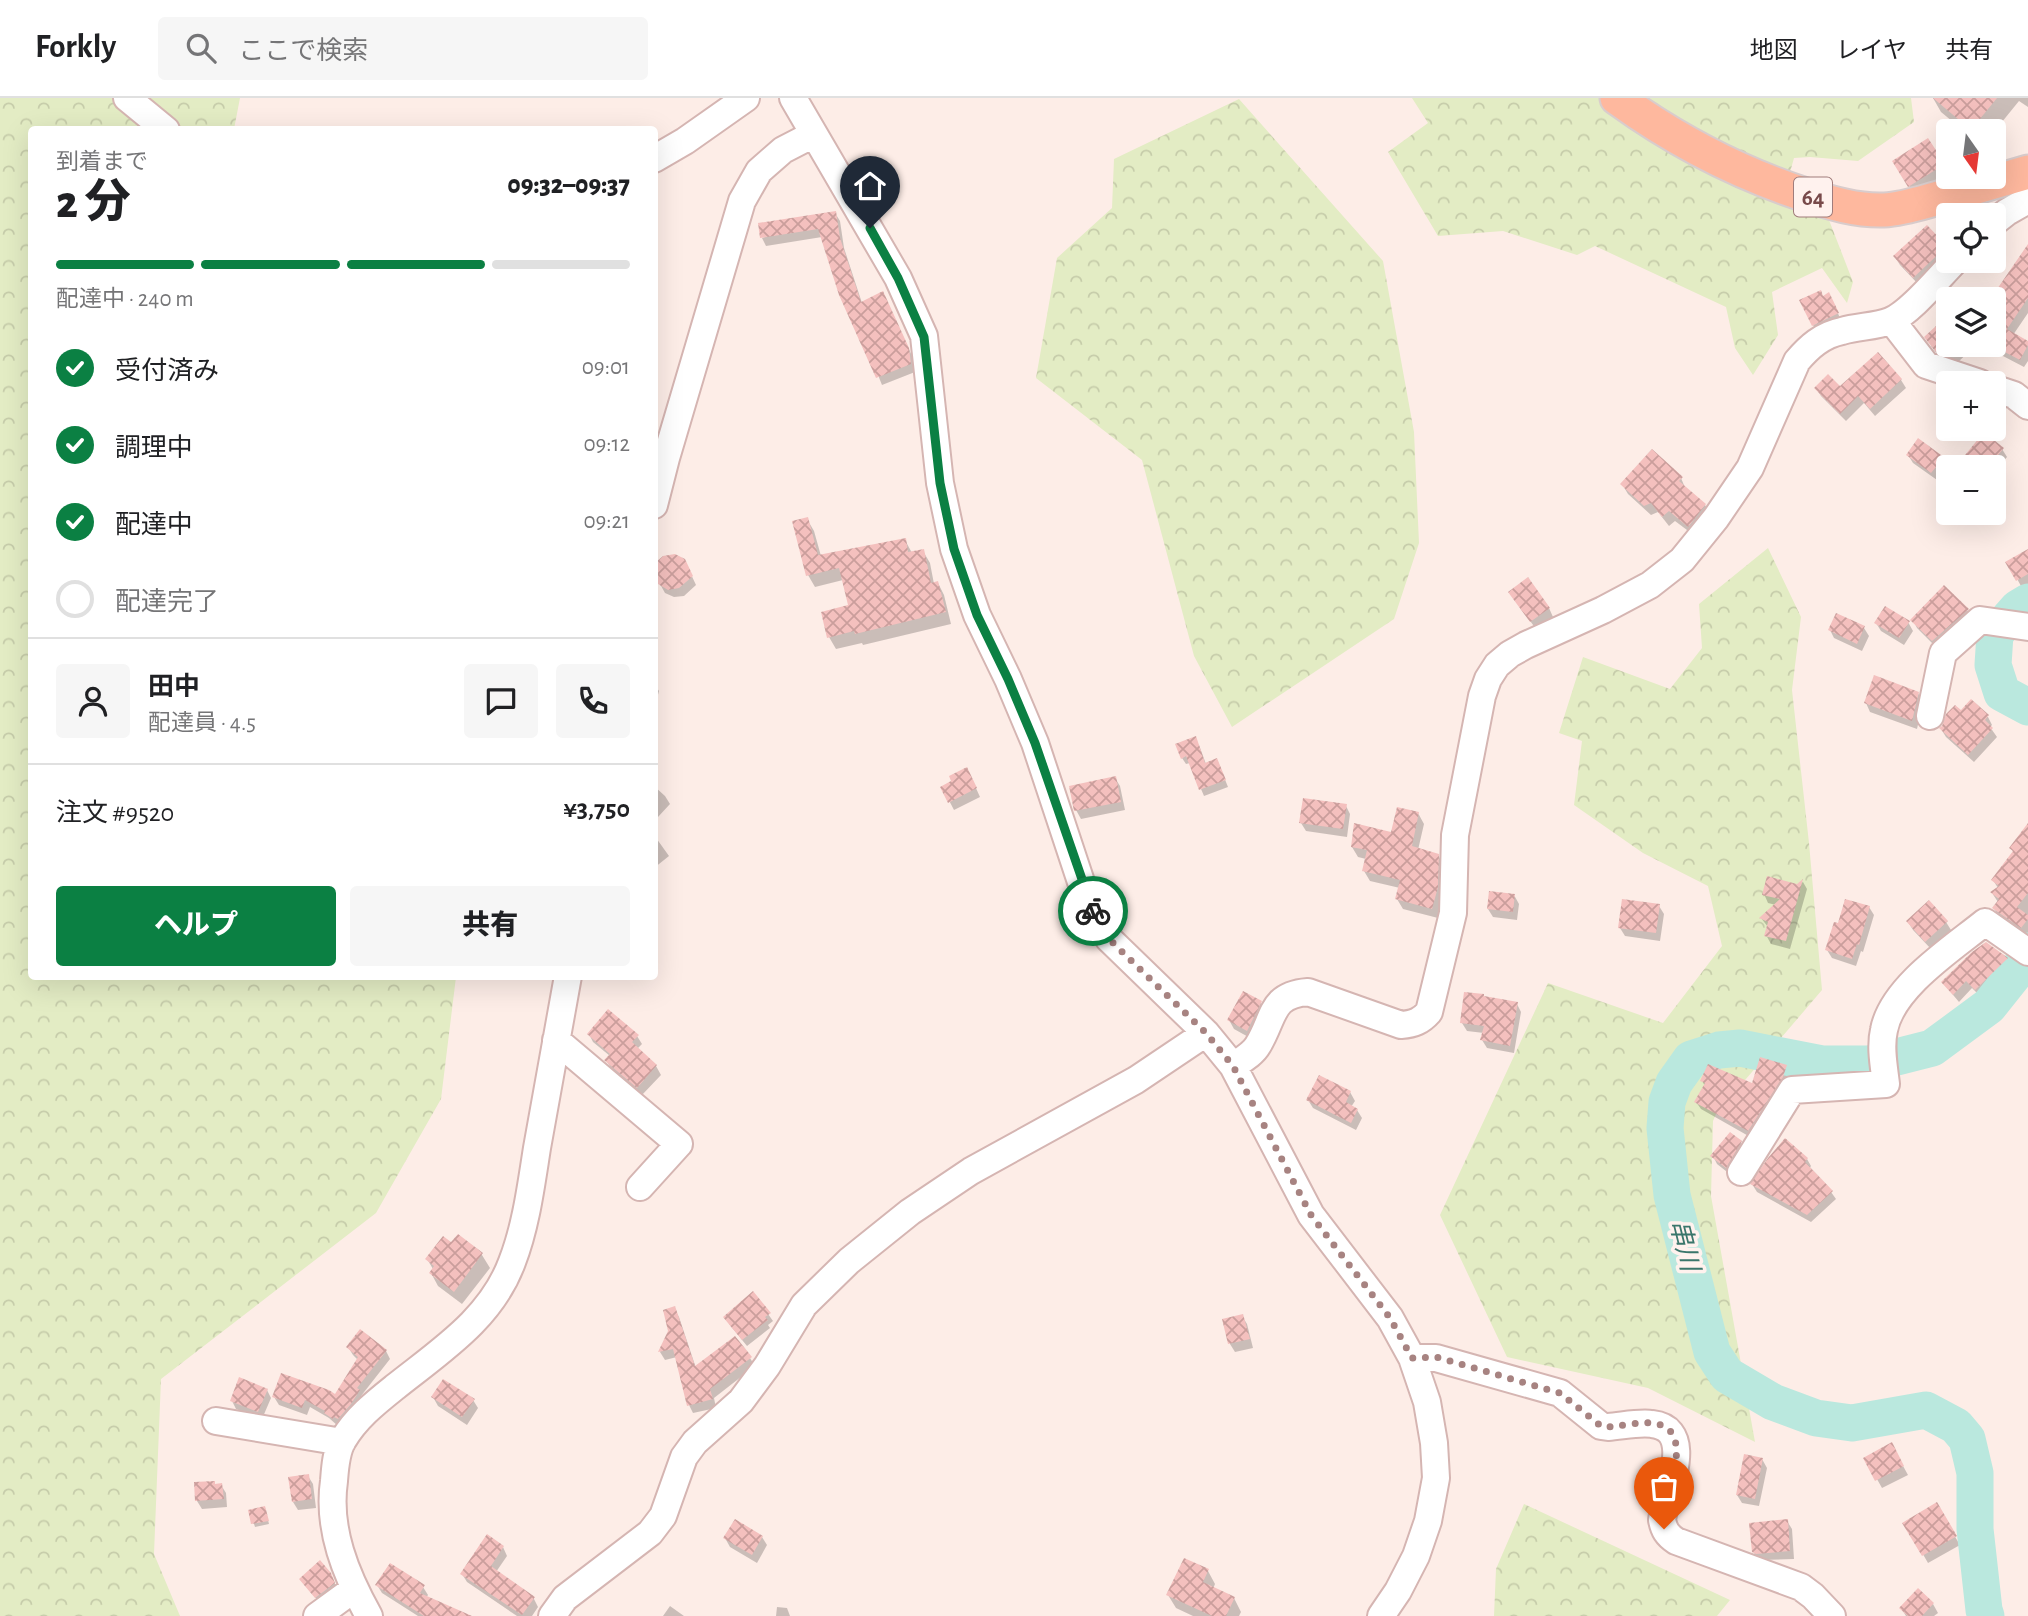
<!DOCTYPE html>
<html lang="ja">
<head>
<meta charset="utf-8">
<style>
	body { margin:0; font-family:"Alegreya Sans","Noto Sans JP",sans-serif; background:#f6f6f6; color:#202124; height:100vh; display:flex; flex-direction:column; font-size:26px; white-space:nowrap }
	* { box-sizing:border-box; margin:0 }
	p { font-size:23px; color:#757577 }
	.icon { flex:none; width:38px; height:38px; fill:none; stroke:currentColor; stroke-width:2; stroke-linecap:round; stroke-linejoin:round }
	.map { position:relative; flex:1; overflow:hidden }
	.details { position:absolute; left:28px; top:28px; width:630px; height:854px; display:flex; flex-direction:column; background:#fff; border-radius:7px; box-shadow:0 7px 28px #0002 }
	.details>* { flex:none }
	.needle { width:46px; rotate:166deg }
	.buttons { position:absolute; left:1936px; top:21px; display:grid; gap:14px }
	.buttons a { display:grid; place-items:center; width:70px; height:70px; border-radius:7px; background:#fff; box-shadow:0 7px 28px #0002; font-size:35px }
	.pin { position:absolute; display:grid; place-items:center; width:60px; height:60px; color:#fff; margin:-72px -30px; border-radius:50% 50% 50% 0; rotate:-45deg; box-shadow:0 0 7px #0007 }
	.pin .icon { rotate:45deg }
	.courier { position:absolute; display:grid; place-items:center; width:70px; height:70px; margin:-35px; border:5px solid #0b8043; border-radius:50%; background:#fff; color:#222; box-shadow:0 2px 9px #0007 }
	.head em { font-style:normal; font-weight:800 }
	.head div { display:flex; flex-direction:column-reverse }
	.head { display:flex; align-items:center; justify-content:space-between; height:119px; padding:0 28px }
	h1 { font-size:46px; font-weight:800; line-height:52px }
	.bar { display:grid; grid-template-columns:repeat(4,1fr); gap:10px 7px; align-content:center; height:84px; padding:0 28px }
	.bar i { height:9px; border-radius:5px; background:#e0e0e0 }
	.bar .active { background:#0b8043 }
	.bar p { grid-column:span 4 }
	.line { display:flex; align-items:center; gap:18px; padding:0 28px; border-top:2px solid #e0e0e0 }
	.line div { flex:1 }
	.round { display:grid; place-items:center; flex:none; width:74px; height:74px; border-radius:7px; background:#f6f6f6 }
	ol { padding:0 28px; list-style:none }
	li { display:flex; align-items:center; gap:21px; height:77px }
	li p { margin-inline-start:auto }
	li .icon { padding:7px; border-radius:50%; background:#0b8043; color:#fff; stroke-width:4 }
	li:last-child { color:#757577 }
	li i { width:38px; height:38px; border:4px solid #e0e0e0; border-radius:50% }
	.action { display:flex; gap:14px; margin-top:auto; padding:14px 28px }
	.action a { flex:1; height:80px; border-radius:7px; background:#0b8043; color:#fff; font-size:28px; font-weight:800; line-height:80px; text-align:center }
	.action a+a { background:#f6f6f6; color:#202124 }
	header { display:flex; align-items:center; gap:42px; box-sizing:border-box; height:98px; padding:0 35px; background:#fff; border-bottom:2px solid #e0e0e0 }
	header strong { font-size:33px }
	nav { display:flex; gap:38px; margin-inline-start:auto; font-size:24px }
	.search { width:490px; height:63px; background:#f6f6f6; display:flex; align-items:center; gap:18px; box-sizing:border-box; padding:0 24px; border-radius:7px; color:#757577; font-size:26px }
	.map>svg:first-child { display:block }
	.forest { fill:url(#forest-crowns) }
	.shadow { fill:#0003 }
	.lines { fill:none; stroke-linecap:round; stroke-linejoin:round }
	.river { stroke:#bae8de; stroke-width:37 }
	.building { fill:url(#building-cross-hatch) }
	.minor-casing { stroke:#d5b5b2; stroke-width:30 }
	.major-casing { stroke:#d9cccc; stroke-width:37 }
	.minor { stroke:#fff; stroke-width:26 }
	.major { stroke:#feb89e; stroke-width:33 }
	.done { stroke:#a78381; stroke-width:7; stroke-dasharray:0 12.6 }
	.route { stroke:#0b8043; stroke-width:9 }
	.labels { text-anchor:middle; stroke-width:7; stroke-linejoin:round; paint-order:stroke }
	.shield { fill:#fff2ee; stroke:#a07c7b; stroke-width:2 }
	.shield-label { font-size:23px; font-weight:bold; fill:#784a4a }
	.water-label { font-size:26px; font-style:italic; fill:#3a766b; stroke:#fff2ee }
</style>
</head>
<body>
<header>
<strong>Forkly</strong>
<div class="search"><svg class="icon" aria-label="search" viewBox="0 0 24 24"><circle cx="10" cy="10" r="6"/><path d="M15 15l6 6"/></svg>ここで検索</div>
<nav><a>地図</a><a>レイヤ</a><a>共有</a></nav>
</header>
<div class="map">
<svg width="2028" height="1518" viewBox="0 0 2028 1518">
	<defs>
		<pattern id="forest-crowns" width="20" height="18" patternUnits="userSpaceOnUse" patternTransform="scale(1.75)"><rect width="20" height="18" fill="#e3ecc4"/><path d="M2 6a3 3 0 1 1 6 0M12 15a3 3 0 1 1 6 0" fill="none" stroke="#c6ccaa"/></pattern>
		<pattern id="building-cross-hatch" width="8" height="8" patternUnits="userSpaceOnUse" patternTransform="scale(1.75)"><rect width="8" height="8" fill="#f4c0be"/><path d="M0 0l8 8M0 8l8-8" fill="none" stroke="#ca9e9c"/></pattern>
	</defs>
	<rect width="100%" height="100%" fill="#fdede7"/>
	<!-- forest -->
	<path class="forest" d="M0,0H240L234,31L32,32V878L456,879L441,1001L376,1115L161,1281L154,1456L180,1518H0Z
		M1412,0H1911L1914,24L1858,63L1810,59L1794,60L1782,103L1829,122L1853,184L1847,205L1822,170L1772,194L1778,237L1753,277L1735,250L1726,209L1595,148L1577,157L1503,133L1438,138L1388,54L1428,25Z
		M1239,1L1383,163L1414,334L1419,445L1394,521L1232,629L1194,558L1142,362L1036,280L1057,160L1112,110L1114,61Z
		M1768,450L1801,519L1792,592L1809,745L1822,892L1716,1016L1713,1023L1711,1098L1755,1344L1648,1290L1507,1259L1440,1117L1548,885L1663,925L1722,848L1708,788L1643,755L1574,707L1582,643L1559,635L1583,559L1670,591L1702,550L1699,506Z
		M1524,1406L1730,1502L1717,1518H1494L1496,1471Z"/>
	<!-- shadow -->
	<path class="shadow" d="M1933,0H2028V9L2019,3L1993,35L1964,33L1941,14Z
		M1928,43L1948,75L1914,96L1894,64Z
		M835,115L840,123L844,150L862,205L887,204L913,260L915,274L882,287L822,139L766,148L762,140Z
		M1927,129L1948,153L1919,187L1900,167L1895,159Z
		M2021,159L2028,163V215L2013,237L2028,245V263L2024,269L1982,247H1993V201Z
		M1823,199L1833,205L1842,224L1818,235L1813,227Z
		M1948,239V247H1976L1956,266L1942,262L1931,248Z
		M1878,257L1901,282L1906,290L1875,318L1864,305L1846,323L1821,298L1816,290L1840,291Z
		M1984,336L2002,351L2007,359L1993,376V369H1957Z
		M1908,357L1947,368L1937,382L1913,365Z
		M1681,380L1686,392L1705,407L1711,417L1695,438L1675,423L1669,428L1658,414L1651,417L1628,396L1622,386Z
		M807,421L814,433L821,458L905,442L912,455L923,453L930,465L934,486L938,485L944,497L951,526L863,547L862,545L836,551L829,539L850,508L843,482L815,489L808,477Z
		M2028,453V486L2022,490L2008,464Z
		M689,472L696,487L684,498L674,499L665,495L660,486Z
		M1515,502L1549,510L1553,519L1536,531Z
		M1967,512L1972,520L1938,551L1917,530L1913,522Z
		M1908,524L1913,533L1904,547L1881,533L1876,525Z
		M1864,530L1869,538L1862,553L1834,540L1830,532Z
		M654,575L657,580L655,587L659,593L654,612Z
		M1918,595L1923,604L1917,631L1870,614L1866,605Z
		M1961,614L1988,619L1992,627L1990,629L1997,639L1974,664L1946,639L1941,631Z
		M1199,647L1206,666L1220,669L1228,689L1204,698L1190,665L1186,666L1182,660Z
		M971,679L980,699L954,712L942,689Z
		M1115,680L1120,688L1125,712L1081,721L1076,712Z
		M654,688L665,698L670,706L658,719L654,715Z
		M1346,708L1350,716L1347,739L1306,733L1301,725Z
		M1418,715L1424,726L1418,752L1438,757L1444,768L1443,800L1438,820L1403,811L1397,801L1400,790L1370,783L1364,773L1366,761L1358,759L1352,749L1393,736Z
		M654,737L669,758L654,770Z
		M2028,744V841L2001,823L1994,810L1998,804L1992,795L1998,790L1993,782L2014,755L2011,750Z
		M1803,784L1807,791L1790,851L1771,846L1766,837L1768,829L1761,820L1776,807L1768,805L1764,796L1797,788Z
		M1514,797L1519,806L1517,822L1493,819L1488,811Z
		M1659,808L1664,816L1660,843L1625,838L1620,830Z
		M1869,809L1874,817L1863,854L1861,853L1856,868L1832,860L1827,852L1839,828Z
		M1908,824H1946L1951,832L1931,851L1913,832Z
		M2006,861L2011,869L1981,899L1972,890L1959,904L1943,885Z
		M1485,900L1517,906L1521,914L1514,955L1487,950L1482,942L1484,935L1467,933L1462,925Z
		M1260,904L1265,913L1252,941L1234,931L1229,922Z
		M589,936L637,938L642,946L637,951L656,968L661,977L642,997L611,970L606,962L610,958L593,944Z
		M1786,969L1790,976L1787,987L1752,1040L1701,1011L1696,1004L1705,988L1702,983L1753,988Z
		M1350,994L1355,1003L1351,1009L1357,1012L1362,1020L1356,1032L1313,1010L1308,1002Z
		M1740,1044L1745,1053L1731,1077L1717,1066L1713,1058Z
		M1807,1061L1811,1068L1809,1071L1831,1094L1836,1101L1811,1124L1757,1094L1752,1086Z
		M458,1139L482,1157L490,1170L462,1206L438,1188L431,1175L433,1171L427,1161L452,1147Z
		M753,1195L773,1223L768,1227L770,1230L747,1248L729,1226Z
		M674,1210L679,1219L696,1270L750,1260L755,1268L714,1300L716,1310L693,1315L689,1307L677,1259L665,1262L660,1254L670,1234Z
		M1242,1218L1247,1226L1253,1250L1235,1254L1230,1246L1224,1222Z
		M348,1249L386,1253L390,1261L361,1298L363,1302L338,1328L329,1320L310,1309L307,1317L279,1307L274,1299L336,1298L358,1262L353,1257Z
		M267,1292L271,1300L262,1321L236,1311L232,1303Z
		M433,1299L473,1302L478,1310L467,1327L438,1308Z
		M1891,1346L1908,1377L1882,1390L1865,1360Z
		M1762,1361L1767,1370L1759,1408L1742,1405L1737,1397Z
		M308,1378L313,1386L316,1410L298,1412L293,1404Z
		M214,1385L216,1387H221L226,1395L227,1409L202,1411L197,1403L196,1386Z
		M1936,1407L1960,1447L1928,1465L1905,1425Z
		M265,1410L269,1426L255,1429L250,1413Z
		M1787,1423L1792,1431L1794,1461L1758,1462L1753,1453Z
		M762,1439L767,1447L757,1465L730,1449L725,1440Z
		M503,1449L507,1458L496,1474L534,1501L538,1509L532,1518H517L467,1484L462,1476Z
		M1208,1473L1215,1486L1213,1491L1234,1500L1241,1514L1239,1518H1193L1176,1510L1168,1497Z
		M330,1476L339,1494L321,1507L301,1481Z
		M377,1487L423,1489L428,1497L426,1500L456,1518H418L382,1495Z
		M1933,1506L1938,1515L1934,1518H1906L1901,1510Z
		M670,1508L684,1518H663Z
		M777,1509L787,1510L790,1518H776Z"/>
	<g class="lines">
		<!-- river -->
		<path class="river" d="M2028,504L2018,510L1995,536L1993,567L2002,595L2028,609
			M1986,1518L1984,1512L1975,1431V1375L1967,1341L1956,1328L1926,1312L1852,1325L1816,1320L1773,1304L1727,1277L1712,1254L1672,1097L1665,1030L1667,1004L1674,985L1691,961L1719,952L1740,950L1822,966H1869L1932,950L1989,908L2024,864L2028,853"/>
	</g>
	<!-- building -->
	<path class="building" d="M1933,0H1997L1971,32Z
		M1928,40L1945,66L1908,89L1892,63Z
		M836,113L840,140L861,204L883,193L909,250L911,266L876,280L839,197L818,131L760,140L758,125Z
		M1927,127L1947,148L1913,180L1893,158Z
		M2028,146V200L2007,231L2028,243V247L2020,262L1995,249L1993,251V197Z
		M1821,192L1823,198L1829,194L1839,215L1812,228L1799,202Z
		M1936,228L1948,240V247H1955L1959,251L1951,259L1936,254L1924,239Z
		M1878,254L1902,281L1870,311L1858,298L1840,316L1814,290L1828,276L1840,288Z
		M1984,334L2004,350L1988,369H1936L1931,375L1906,357L1918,340L1956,368Z
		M1652,351L1683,379L1679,383L1706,406L1688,429L1669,413L1662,419L1651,405L1644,408L1620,386Z
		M808,419L818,457L906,440L908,454L924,451L931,485L938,483L946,514L855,536L854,533L827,540L821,514L848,507L839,470L806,478L792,423Z
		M2028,451V476L2016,483L2005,464Z
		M675,456L685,461L693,478L679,490L668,492L658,486L654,479V470L655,465L663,458Z
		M1528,479L1550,510L1530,524L1508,494Z
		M1944,487L1969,511L1932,543L1910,522Z
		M1885,508L1910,523L1899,540L1874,525Z
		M1836,515L1865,528L1857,546L1828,532Z
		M1874,577L1919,594L1912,623L1864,605Z
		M1971,601L1989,617L1985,622L1993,630L1968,657L1939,630L1942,628L1946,616L1955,607L1961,612Z
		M1196,638L1205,665L1217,660L1226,682L1199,692L1186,658L1181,661L1175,646Z
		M967,669L977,690L948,705L940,689L951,683L949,678Z
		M1116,678L1121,704L1074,713L1069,688Z
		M1303,700L1347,706L1343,731L1299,725Z
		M1397,709L1419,714L1412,748L1439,756L1438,789L1432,811L1395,801L1400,782L1362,773L1367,752L1351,749L1354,725L1391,734Z
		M2028,725V795L2017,809L2028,817V821L2021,830L1992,810L1999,801L1990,794L1999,788L1991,782L2013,753L2009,750Z
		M1767,778L1797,786L1803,781L1786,843L1764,838L1768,824L1759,820L1780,801L1762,797Z
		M1489,793L1515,796L1513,814L1487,811Z
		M1622,801L1660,806L1656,835L1618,830Z
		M1845,801L1870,808L1859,847L1857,846L1852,861L1825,852L1834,824L1838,825Z
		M1929,802L1948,823L1925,844L1906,823Z
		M1986,844L2008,860L1975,892L1966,883L1953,897L1941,884L1972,854Z
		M1243,893L1262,903L1247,933L1227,922Z
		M1464,894L1484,896V898L1518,904L1510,948L1480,942L1484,928L1460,925Z
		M608,911L639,937L632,944L657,967L637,990L604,962L610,956L587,936Z
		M1760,959L1787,967L1783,979L1748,1033L1694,1004L1705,985L1700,983L1708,966L1752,985Z
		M1319,977L1351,993L1346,1004L1358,1011L1351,1025L1306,1002Z
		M1730,1034L1742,1043L1726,1070L1710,1058Z
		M1785,1040L1808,1060L1805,1064L1833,1093L1807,1117L1750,1086L1768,1060Z
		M458,1136L483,1155L454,1194L429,1175L434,1168L425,1161L443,1138L451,1144Z
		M753,1193L771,1215L765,1219L768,1222L742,1242L723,1219Z
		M675,1208L695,1268L735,1238L752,1259L710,1291L713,1301L687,1308L673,1251L658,1254L668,1233L663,1212Z
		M1243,1216L1250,1241L1228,1246L1222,1221Z
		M360,1231L387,1252L357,1290L360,1292L351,1306L338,1321L334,1319L333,1321L324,1315L325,1313L305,1302L302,1310L272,1299L281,1275L329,1292L335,1296L358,1259L346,1249Z
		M239,1279L268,1291L258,1314L230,1303Z
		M443,1281L475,1301L462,1319L431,1299Z
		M1892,1344L1904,1368L1875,1383L1863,1360Z
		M1744,1356L1763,1360L1755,1401L1736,1397Z
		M309,1376L312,1401L292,1404L288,1379Z
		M215,1383V1386L222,1385L224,1401L195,1403L194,1384Z
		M1937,1404L1957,1438L1922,1458L1902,1425Z
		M265,1408L269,1423L251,1426L248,1412Z
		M735,1421L763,1438L752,1457L723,1440Z
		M1788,1421L1790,1453L1756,1456L1752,1454L1749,1425Z
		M487,1436L504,1448L491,1468L535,1499L522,1517L460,1476Z
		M1184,1460L1209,1471L1203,1484L1235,1499L1226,1518H1212L1166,1497Z
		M320,1462L331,1475L335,1485L315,1500L299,1481Z
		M390,1465L425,1487L420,1495L472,1518H424L375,1487Z
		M1918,1490L1934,1505L1922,1518H1908L1899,1510Z"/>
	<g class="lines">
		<!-- minor casing -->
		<g class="minor-casing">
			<path id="minor" d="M127,0L166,32
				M793,0L898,180L924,238L940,385L954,451L977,517L1008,581L1035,645L1082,787L1094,816L1109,841L1206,935L1233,968L1311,1117L1390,1220L1412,1260L1427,1304L1434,1345L1436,1380L1428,1423L1416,1458L1398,1493L1381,1518
				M654,61L685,43L746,0
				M1993,125L2007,114L2028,102
				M1892,223L1926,267L1980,285
				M1993,290L2014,297L2028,308
				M654,407L666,360L742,103L759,73L783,52L814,36
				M1930,618L1943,555L1980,522L2028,529
				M556,942L679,1046L640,1089
				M1233,968C1242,962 1253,956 1258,947C1275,919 1270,897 1308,894L1401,927C1414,926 1421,923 1429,914L1453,815L1455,737L1482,598L1488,581L1497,567L1510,556L1526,547L1603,512L1650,487L1682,462L1716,420L1750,370L1797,263C1809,249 1822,237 1842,233C1858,228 1875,229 1890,223C1910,215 1939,179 1955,163
				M1741,1074L1792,992L1886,986C1884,969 1880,949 1884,932C1892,889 1953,850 1985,824L2028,854
				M1412,1260H1436L1560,1295L1601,1328L1608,1329C1622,1328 1639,1324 1652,1326C1698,1331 1665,1397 1662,1422C1664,1432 1667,1437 1676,1443L1801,1489L1813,1498L1832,1518
				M216,1323L342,1344
				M317,1518L354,1491
				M369,1518C346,1477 327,1431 334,1383C335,1370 336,1353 343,1342C356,1320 375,1305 395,1289C440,1253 491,1221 512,1164C526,1128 531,1088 537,1050C547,993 558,936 568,878
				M552,1518L565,1500L650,1435L663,1418L684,1359L695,1344L741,1303L767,1268L804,1207L849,1163L910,1114L971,1073L1136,982L1206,935"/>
		</g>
		<!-- major casing -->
		<g class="major-casing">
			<path id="major" d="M1617,0C1675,42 1738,75 1806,97C1831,105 1857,113 1884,112C1905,111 1926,103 1946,98C1973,90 2001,82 2028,74"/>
		</g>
		<!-- minor -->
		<use href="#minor" class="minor"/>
		<!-- major -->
		<use href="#major" class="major"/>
	</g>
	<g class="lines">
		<!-- done -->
		<path class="done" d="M1093,813L1109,841L1206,935L1233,968L1311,1117L1390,1220L1412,1260L1436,1259L1560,1295L1601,1328L1608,1329C1622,1328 1638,1324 1652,1325C1702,1330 1659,1405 1664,1431"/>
		<!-- route -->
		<path class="route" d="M870,130L898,180L924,239L940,385L954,451L977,517L1008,581L1035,645L1093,813"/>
	</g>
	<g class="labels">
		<!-- shield labels -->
		<rect class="shield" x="1794" y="79.5" width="38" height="39" rx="5"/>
		<g class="shield-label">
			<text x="1813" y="107">64</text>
		</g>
		<!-- water labels -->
		<g class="water-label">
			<text transform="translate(1685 1147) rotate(76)" y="9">串川</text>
		</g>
	</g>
</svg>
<div class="buttons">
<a><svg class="needle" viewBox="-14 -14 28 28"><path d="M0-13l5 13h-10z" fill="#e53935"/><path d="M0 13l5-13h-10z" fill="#757577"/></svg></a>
<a><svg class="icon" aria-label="locate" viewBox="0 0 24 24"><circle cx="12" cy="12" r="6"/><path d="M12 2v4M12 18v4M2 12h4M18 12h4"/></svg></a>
<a><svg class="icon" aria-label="layers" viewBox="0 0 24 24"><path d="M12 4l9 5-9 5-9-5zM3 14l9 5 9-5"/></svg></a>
<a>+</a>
<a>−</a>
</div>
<div class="pin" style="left:1664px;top:1431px;background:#ea580c"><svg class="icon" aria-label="bag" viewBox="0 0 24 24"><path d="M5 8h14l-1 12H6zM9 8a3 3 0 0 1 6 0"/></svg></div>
<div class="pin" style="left:870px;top:130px;background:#1f2937"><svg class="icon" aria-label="home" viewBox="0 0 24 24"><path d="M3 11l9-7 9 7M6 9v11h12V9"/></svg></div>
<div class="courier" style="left:1093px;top:813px"><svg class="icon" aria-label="bike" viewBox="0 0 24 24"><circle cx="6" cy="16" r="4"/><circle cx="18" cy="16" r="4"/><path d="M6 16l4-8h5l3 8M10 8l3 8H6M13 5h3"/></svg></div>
<section class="details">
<div class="head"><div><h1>2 分</h1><p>到着まで</p></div><em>09:32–09:37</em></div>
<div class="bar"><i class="active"></i><i class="active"></i><i class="active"></i><i></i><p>配達中 · 240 m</p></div>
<ol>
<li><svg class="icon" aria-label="check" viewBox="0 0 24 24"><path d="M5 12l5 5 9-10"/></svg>受付済み<p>09:01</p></li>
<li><svg class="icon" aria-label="check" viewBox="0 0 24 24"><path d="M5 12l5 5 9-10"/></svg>調理中<p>09:12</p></li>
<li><svg class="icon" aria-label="check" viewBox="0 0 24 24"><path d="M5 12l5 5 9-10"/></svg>配達中<p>09:21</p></li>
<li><i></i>配達完了</li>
</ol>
<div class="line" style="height:126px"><a class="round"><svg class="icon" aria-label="person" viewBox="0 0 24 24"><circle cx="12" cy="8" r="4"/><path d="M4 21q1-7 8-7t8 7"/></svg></a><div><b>田中</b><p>配達員 · 4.5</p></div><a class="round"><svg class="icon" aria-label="chat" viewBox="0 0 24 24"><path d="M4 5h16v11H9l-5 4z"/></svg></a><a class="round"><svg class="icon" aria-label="phone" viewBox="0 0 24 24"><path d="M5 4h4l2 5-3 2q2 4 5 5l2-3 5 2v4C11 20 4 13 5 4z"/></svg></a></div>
<div class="line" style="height:91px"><div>注文 #9520</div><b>¥3,750</b></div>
<div class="action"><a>ヘルプ</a><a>共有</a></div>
</section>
</div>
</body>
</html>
